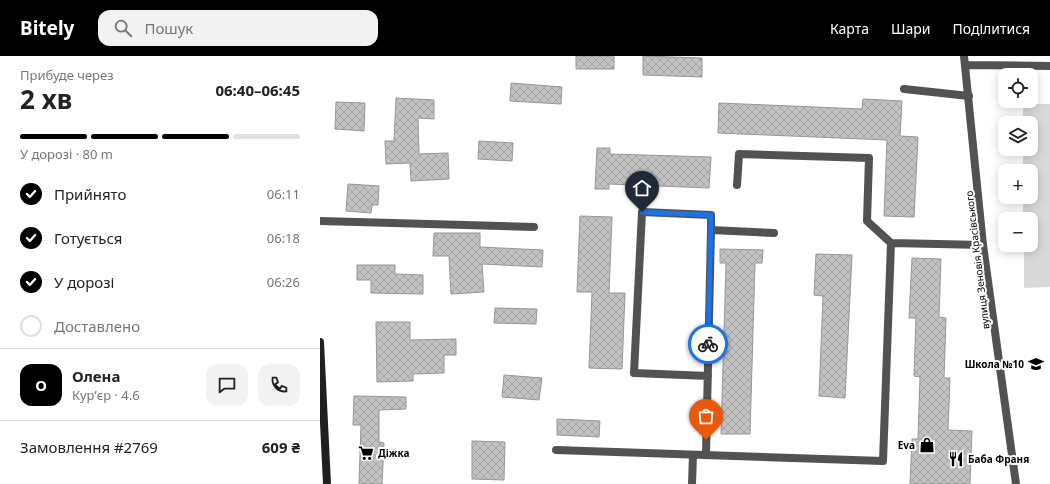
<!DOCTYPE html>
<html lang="uk">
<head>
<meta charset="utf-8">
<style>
	body { margin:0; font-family:"Noto Sans",sans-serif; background:#f2f2f2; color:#222; height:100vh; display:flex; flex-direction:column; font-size:15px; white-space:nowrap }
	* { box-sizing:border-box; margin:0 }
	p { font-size:13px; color:#767676 }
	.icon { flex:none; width:22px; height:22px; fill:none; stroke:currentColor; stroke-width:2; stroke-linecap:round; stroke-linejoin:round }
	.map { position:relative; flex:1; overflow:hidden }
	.details { display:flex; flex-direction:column; background:#fff; width:320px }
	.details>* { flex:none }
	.fabs { position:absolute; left:678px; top:12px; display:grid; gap:8px }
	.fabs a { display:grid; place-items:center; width:40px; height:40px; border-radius:8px; background:#fff; box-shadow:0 2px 10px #0003; font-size:20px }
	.pin { position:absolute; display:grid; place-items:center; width:34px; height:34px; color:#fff; margin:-41px -17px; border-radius:50% 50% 50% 0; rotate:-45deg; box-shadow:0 0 4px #0007 }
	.pin .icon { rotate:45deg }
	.courier { position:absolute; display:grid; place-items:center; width:40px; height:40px; margin:-20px; border:3px solid #1a73e8; border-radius:50%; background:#fff; color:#222; box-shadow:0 1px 5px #0007 }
	.headline em { font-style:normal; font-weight:700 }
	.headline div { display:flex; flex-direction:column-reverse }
	.headline { display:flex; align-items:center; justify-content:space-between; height:68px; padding:0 20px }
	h1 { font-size:26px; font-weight:700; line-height:30px }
	.bar { display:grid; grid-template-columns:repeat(4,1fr); gap:6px 4px; align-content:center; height:48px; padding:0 20px }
	.bar i { height:5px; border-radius:3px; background:#e0e0e0 }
	.bar .selected { background:#000 }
	.bar p { grid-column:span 4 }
	.line { display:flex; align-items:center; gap:10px; padding:0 20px; border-top:1px solid #e0e0e0 }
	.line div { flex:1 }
	.round { display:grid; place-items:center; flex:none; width:42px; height:42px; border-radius:12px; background:#f2f2f2 }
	ol { padding:0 20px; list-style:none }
	li { display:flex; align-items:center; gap:12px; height:44px }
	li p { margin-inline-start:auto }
	li .icon { padding:4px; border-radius:50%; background:#000; color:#fff; stroke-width:4 }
	li:last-child { color:#767676 }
	li i { width:22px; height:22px; border:2px solid #e0e0e0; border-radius:50% }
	header { display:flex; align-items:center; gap:24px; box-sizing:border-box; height:56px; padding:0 20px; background:#000; color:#fff }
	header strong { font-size:19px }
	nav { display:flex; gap:22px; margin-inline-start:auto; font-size:14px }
	.search { width:280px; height:36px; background:#f2f2f2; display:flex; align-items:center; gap:10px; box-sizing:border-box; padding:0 14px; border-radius:12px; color:#767676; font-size:15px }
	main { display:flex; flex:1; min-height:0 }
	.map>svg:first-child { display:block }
	.garden { fill:#d9d9d9 }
	.building { fill:url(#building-cross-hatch); stroke:#969696 }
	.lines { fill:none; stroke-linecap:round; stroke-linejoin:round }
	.service { stroke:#525252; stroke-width:8 }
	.minor { stroke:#525252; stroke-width:8 }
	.secondary { stroke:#1f1f1f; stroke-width:8 }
	.done { stroke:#595959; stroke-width:4; stroke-dasharray:0 7.2 }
	.route { stroke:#1a73e8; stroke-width:5 }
	.labels { text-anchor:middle; stroke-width:4; stroke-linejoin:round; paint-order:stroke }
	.street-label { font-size:10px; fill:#000; stroke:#fff }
	.poi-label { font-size:10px; font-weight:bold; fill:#000; stroke:#fff; text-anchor:end }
</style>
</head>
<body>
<header>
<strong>Bitely</strong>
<div class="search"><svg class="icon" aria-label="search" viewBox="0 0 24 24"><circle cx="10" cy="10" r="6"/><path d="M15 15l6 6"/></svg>Пошук</div>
<nav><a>Карта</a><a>Шари</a><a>Поділитися</a></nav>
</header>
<main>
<section class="details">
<div class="headline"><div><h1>2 хв</h1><p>Прибуде через</p></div><em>06:40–06:45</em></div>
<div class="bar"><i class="selected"></i><i class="selected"></i><i class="selected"></i><i></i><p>У дорозі · 80 m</p></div>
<ol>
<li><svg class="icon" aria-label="check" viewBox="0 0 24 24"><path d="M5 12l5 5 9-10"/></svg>Прийнято<p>06:11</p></li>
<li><svg class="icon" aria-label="check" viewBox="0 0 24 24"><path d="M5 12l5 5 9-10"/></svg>Готується<p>06:18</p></li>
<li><svg class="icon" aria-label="check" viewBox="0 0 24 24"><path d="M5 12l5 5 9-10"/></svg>У дорозі<p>06:26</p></li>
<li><i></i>Доставлено</li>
</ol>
<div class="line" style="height:72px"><b class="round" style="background:#000;color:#fff">О</b><div><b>Олена</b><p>Кур’єр · 4.6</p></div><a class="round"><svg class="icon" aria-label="chat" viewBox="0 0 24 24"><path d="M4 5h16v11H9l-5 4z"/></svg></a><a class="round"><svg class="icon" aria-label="phone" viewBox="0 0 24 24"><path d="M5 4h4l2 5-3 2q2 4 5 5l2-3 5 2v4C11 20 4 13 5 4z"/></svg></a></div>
<div class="line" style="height:52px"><div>Замовлення #2769</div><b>609 ₴</b></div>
</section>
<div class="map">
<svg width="730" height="428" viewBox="0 0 730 428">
	<defs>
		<pattern id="building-cross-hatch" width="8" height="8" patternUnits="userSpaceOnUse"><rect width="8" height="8" fill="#c2c2c2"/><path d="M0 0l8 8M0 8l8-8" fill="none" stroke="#a5a5a5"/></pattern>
	</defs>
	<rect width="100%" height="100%" fill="#fff"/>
	<!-- garden -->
	<path class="garden" d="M703,48H730V231L704,232V189H711V163H703V141H711V115H703V93H711V67H703Z"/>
	<!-- building -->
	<path class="building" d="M256,0H294V13H256Z
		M323,0L382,2V21L323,19Z
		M191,27L242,31L241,48L190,45Z
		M76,42L114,44V63L98,62L99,98L128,97L129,123L91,125L90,107L66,108L65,85H74Z
		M543,43L582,45L580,80L598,81L594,161L564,160L567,84L398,77L399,47L542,53Z
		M16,46L45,47L44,75L15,73Z
		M159,85L193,87L192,105L158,103Z
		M277,92H290V98L391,101L389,132L289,128V133H275Z
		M28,128L59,130L58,149H52L51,157L26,155Z
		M260,160L292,161L289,237H305L302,313L269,312L272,236H257Z
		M114,177H160V191L223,194L222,211L162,208L164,236L131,238L129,200H113Z
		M400,193L443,194L442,207H435L430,378H401L406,207H400Z
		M496,198L532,199L525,342L499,340L503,240L494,239Z
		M592,202L621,203L619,261L626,262L624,322H630L628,374L652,375L650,428H590L592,383H598L600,321L594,320L596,262H589Z
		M37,209H75V218L103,219V238L51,237V224H37Z
		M175,252L217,253L216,268L174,267Z
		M56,266H90V284L136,283V299H124V317L93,318V325L57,326Z
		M184,319L222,322L219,344L182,341Z
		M34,340L86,341V353L59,354V386L64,387L62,428H39L41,369H33Z
		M237,363L280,365L279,381L237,379Z
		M152,385L185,386L184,424L152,423Z"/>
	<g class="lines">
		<!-- service -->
		<path class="service" d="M584,33L649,40
			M417,129L419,98L549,102L547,165L571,187
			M0,165L214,171
			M391,174L454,177
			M236,394L563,405L571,187L663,189
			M386,399L391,174V159L322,156L314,317L388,320
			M372,428L373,399"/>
		<!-- minor -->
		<path class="minor" d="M644,0L663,189L696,428
			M646,9L730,10"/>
		<!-- secondary -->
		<path class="secondary" d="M0,286L7,428"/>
	</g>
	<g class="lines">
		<!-- done -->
		<path class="done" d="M386,384L388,288"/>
		<!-- route -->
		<path class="route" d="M322,156L391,159L388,288"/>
	</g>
	<!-- icons -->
	<defs>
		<g id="school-bare" transform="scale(1.2)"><path d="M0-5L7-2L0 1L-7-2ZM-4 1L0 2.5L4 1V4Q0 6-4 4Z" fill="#000" stroke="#fff" stroke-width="2.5" paint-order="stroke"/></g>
		<g id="shop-bare" transform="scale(1.2)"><path d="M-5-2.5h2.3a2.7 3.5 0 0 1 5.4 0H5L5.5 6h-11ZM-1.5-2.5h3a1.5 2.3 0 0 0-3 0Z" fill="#000" stroke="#fff" stroke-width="2.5" paint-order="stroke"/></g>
		<g id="supermarket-bare" transform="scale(1.2)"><path d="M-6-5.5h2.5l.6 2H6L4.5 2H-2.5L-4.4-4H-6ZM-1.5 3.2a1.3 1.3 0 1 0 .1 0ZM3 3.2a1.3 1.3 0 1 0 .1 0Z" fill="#000" stroke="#fff" stroke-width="2.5" paint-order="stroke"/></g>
		<g id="restaurant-bare" transform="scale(1.2)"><path d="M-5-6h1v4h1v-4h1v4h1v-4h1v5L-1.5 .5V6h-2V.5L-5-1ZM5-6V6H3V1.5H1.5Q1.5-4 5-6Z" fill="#000" stroke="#fff" stroke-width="2.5" paint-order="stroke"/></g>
	</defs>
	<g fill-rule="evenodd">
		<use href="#school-bare" x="716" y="308"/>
		<use href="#shop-bare" x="607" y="389"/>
		<use href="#supermarket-bare" x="46" y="397"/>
		<use href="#restaurant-bare" x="636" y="403"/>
	</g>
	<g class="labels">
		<!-- street labels -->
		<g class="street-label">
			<text transform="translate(657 204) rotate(-97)" y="4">вулиця Зеновія Красівського</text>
		</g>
		<!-- poi labels -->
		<g class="poi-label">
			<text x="704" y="312">Школа №10</text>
			<text x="595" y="393">Eva</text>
			<text x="58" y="401" text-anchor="start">Діжка</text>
			<text x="648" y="407" text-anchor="start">Баба Франя</text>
		</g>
	</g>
</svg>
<div class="fabs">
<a><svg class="icon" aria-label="locate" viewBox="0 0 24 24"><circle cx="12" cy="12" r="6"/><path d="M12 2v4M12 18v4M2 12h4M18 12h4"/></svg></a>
<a><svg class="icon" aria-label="layers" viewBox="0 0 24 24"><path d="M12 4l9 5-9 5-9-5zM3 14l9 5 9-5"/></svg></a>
<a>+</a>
<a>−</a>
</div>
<div class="pin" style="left:386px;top:384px;background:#ea580c"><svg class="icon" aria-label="bag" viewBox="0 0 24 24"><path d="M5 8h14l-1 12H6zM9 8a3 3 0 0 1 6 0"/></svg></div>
<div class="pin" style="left:322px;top:156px;background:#1f2937"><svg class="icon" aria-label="home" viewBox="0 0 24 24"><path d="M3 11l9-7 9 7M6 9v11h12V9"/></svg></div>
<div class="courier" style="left:388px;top:288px"><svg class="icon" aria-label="bike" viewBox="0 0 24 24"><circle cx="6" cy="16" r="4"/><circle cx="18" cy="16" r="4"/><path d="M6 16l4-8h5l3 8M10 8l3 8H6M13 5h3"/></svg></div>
</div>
</main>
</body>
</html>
